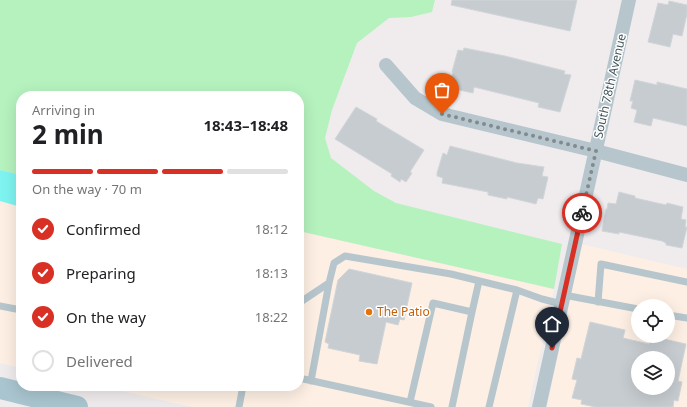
<!DOCTYPE html>
<html lang="en">
<head>
<meta charset="utf-8">
<style>
	body { margin:0; font-family:"Noto Sans",sans-serif; background:#f6f6f6; color:#202124; height:100vh; display:flex; flex-direction:column; font-size:15px; white-space:nowrap }
	* { box-sizing:border-box; margin:0 }
	p { font-size:13px; color:#757577 }
	.icon { flex:none; width:22px; height:22px; fill:none; stroke:currentColor; stroke-width:2; stroke-linecap:round; stroke-linejoin:round }
	.map { position:relative; flex:1; overflow:hidden }
	.panel { position:absolute; left:16px; top:91px; width:288px; height:300px; display:flex; flex-direction:column; background:#fff; border-radius:16px; box-shadow:0 4px 16px #0002 }
	.panel>* { flex:none }
	.buttons { position:absolute; left:631px; top:299px; display:grid; gap:8px }
	.buttons a { display:grid; place-items:center; width:44px; height:44px; border-radius:50%; background:#fff; box-shadow:0 4px 16px #0002; font-size:20px }
	.pin { position:absolute; display:grid; place-items:center; width:34px; height:34px; color:#fff; margin:-41px -17px; border-radius:50% 50% 50% 0; rotate:-45deg; box-shadow:0 0 4px #0007 }
	.pin .icon { rotate:45deg }
	.courier { position:absolute; display:grid; place-items:center; width:40px; height:40px; margin:-20px; border:3px solid #d93025; border-radius:50%; background:#fff; color:#222; box-shadow:0 1px 5px #0007 }
	.head em { font-style:normal; font-weight:700 }
	.head div { display:flex; flex-direction:column-reverse }
	.head { display:flex; align-items:center; justify-content:space-between; height:68px; padding:0 16px }
	h1 { font-size:26px; font-weight:700; line-height:30px }
	.bar { display:grid; grid-template-columns:repeat(4,1fr); gap:6px 4px; align-content:center; height:48px; padding:0 16px }
	.bar i { height:5px; border-radius:3px; background:#e0e0e0 }
	.bar .on { background:#d93025 }
	.bar p { grid-column:span 4 }
	ol { padding:0 16px; list-style:none }
	li { display:flex; align-items:center; gap:12px; height:44px }
	li p { margin-inline-start:auto }
	li .icon { padding:4px; border-radius:50%; background:#d93025; color:#fff; stroke-width:4 }
	li:last-child { color:#757577 }
	li i { width:22px; height:22px; border:2px solid #e0e0e0; border-radius:50% }
	.map>svg:first-child { display:block }
	.commercial { fill:#fdefe3; fill-rule:evenodd }
	.green { fill:#b5f2be }
	.water { fill:#7ef4f0 }
	.building { fill:#c6ccd0; stroke:#d0d5d9; fill-rule:evenodd }
	.lines { fill:none; stroke-linecap:round; stroke-linejoin:round }
	.service { stroke:#b6c6cc; stroke-width:7 }
	.minor { stroke:#b6c6cc; stroke-width:14 }
	.primary { stroke:#a9c5cf; stroke-width:22 }
	.done { stroke:#808a8f; stroke-width:4; stroke-dasharray:0 7.2 }
	.route { stroke:#d93025; stroke-width:5 }
	.food-dot { fill:#e8710a; stroke:#fff; stroke-width:1.5 }
	.labels { text-anchor:middle; stroke-width:3; stroke-linejoin:round; paint-order:stroke }
	.street-label { font-size:12px; fill:#43565c; stroke:#fff }
	.food-label { font-size:12px; fill:#c56008; stroke:#fff; text-anchor:start }
</style>
</head>
<body>
<div class="map">
<svg width="687" height="407" viewBox="0 0 687 407">
	<rect width="100%" height="100%" fill="#f0eced"/>
	<!-- commercial -->
	<path class="commercial" d="M0,201L21,207V218L16,238L21,239V368L0,363Z
		M299,231L554,289L528,407H191L100,386H299Z
		M581,244L687,269V407H547ZM638,306H668V336H638ZM638,358H668V388H638Z"/>
	<!-- green -->
	<path class="green" d="M0,0H435L432,12L411,17L389,18L357,43L332,110L325,138L331,158L374,191L396,203L562,244L554,289L299,231V96H21V175L0,170Z"/>
	<!-- water -->
	<path class="water" d="M0,170L21,175V207L0,201Z"/>
	<!-- building -->
	<path class="building" d="M452,0H577L570,31L451,5Z
		M669,1L687,5V14L682,36L673,34L670,47L648,42L658,3L668,5Z
		M464,48L505,56L565,71L564,74L571,75L560,112L538,107L539,103L474,87L473,93L450,88L453,72H452L458,50L463,51Z
		M635,80L657,85V82L687,89V126L653,118L651,126L634,122L637,110L631,108L633,101H630Z
		M356,107L377,119L376,121L424,150L410,172L412,173L406,182L401,179L400,182L391,176L392,174L335,139Z
		M450,146L517,163L544,167L542,176L548,177L543,199L538,198L536,204L507,197V199L488,195V192L442,183L443,178L437,176V173L443,153L447,155Z
		M619,192L635,196V198L666,205L667,203L683,207L681,219L686,220L685,227H687L682,248L666,245V243L662,241L619,232V234L602,231L606,209H607L608,203L616,204Z
		M349,269L412,283L404,320L400,319L398,325L386,322L377,364L359,361L360,355L328,348L329,344L325,342L338,280Z
		M590,322L625,330L623,338L649,344L651,336L686,344L678,381L682,382L678,401L674,400L673,407H596L581,404L582,400L572,398L577,380L572,379L577,358L581,359ZM638,358H668V388H638Z"/>
	<g class="lines">
		<!-- service -->
		<path class="service" d="M564,295L638,309
			M598,302L601,264L687,282
			M299,303L329,283
			M0,306L21,310
			M668,315L687,318
			M299,378L431,407
			M311,381L329,283L334,263L345,256L451,274L517,290L542,299L562,304
			M410,402L433,303L472,312L479,281
			M239,407L243,386
			M452,407L472,312
			M489,407L517,290"/>
		<!-- minor -->
		<path class="minor" d="M386,65L415,98L442,114L596,151L687,175
			M539,407L629,0"/>
		<!-- primary -->
		<path class="primary" d="M0,388L77,407"/>
	</g>
	<g class="lines">
		<!-- done -->
		<path class="done" d="M442,114L596,151L582,213"/>
		<!-- route -->
		<path class="route" d="M552,348L582,213"/>
	</g>
	<!-- markers -->
	<circle class="food-dot" cx="369" cy="312" r="4"/>
	<g class="labels">
		<!-- street labels -->
		<g class="street-label">
			<text transform="translate(610 86) rotate(-77)" y="4">South 78th Avenue</text>
		</g>
		<!-- food labels -->
		<g class="food-label">
			<text x="377" y="316">The Patio</text>
		</g>
	</g>
</svg>
<div class="buttons">
<a><svg class="icon" aria-label="locate" viewBox="0 0 24 24"><circle cx="12" cy="12" r="6"/><path d="M12 2v4M12 18v4M2 12h4M18 12h4"/></svg></a>
<a><svg class="icon" aria-label="layers" viewBox="0 0 24 24"><path d="M12 4l9 5-9 5-9-5zM3 14l9 5 9-5"/></svg></a>
</div>
<div class="pin" style="left:442px;top:114px;background:#ea580c"><svg class="icon" aria-label="bag" viewBox="0 0 24 24"><path d="M5 8h14l-1 12H6zM9 8a3 3 0 0 1 6 0"/></svg></div>
<div class="pin" style="left:552px;top:348px;background:#1f2937"><svg class="icon" aria-label="home" viewBox="0 0 24 24"><path d="M3 11l9-7 9 7M6 9v11h12V9"/></svg></div>
<div class="courier" style="left:582px;top:213px"><svg class="icon" aria-label="bike" viewBox="0 0 24 24"><circle cx="6" cy="16" r="4"/><circle cx="18" cy="16" r="4"/><path d="M6 16l4-8h5l3 8M10 8l3 8H6M13 5h3"/></svg></div>
<section class="panel">
<div class="head"><div><h1>2 min</h1><p>Arriving in</p></div><em>18:43–18:48</em></div>
<div class="bar"><i class="on"></i><i class="on"></i><i class="on"></i><i></i><p>On the way · 70 m</p></div>
<ol>
<li><svg class="icon" aria-label="check" viewBox="0 0 24 24"><path d="M5 12l5 5 9-10"/></svg>Confirmed<p>18:12</p></li>
<li><svg class="icon" aria-label="check" viewBox="0 0 24 24"><path d="M5 12l5 5 9-10"/></svg>Preparing<p>18:13</p></li>
<li><svg class="icon" aria-label="check" viewBox="0 0 24 24"><path d="M5 12l5 5 9-10"/></svg>On the way<p>18:22</p></li>
<li><i></i>Delivered</li>
</ol>
</section>
</div>
</body>
</html>
